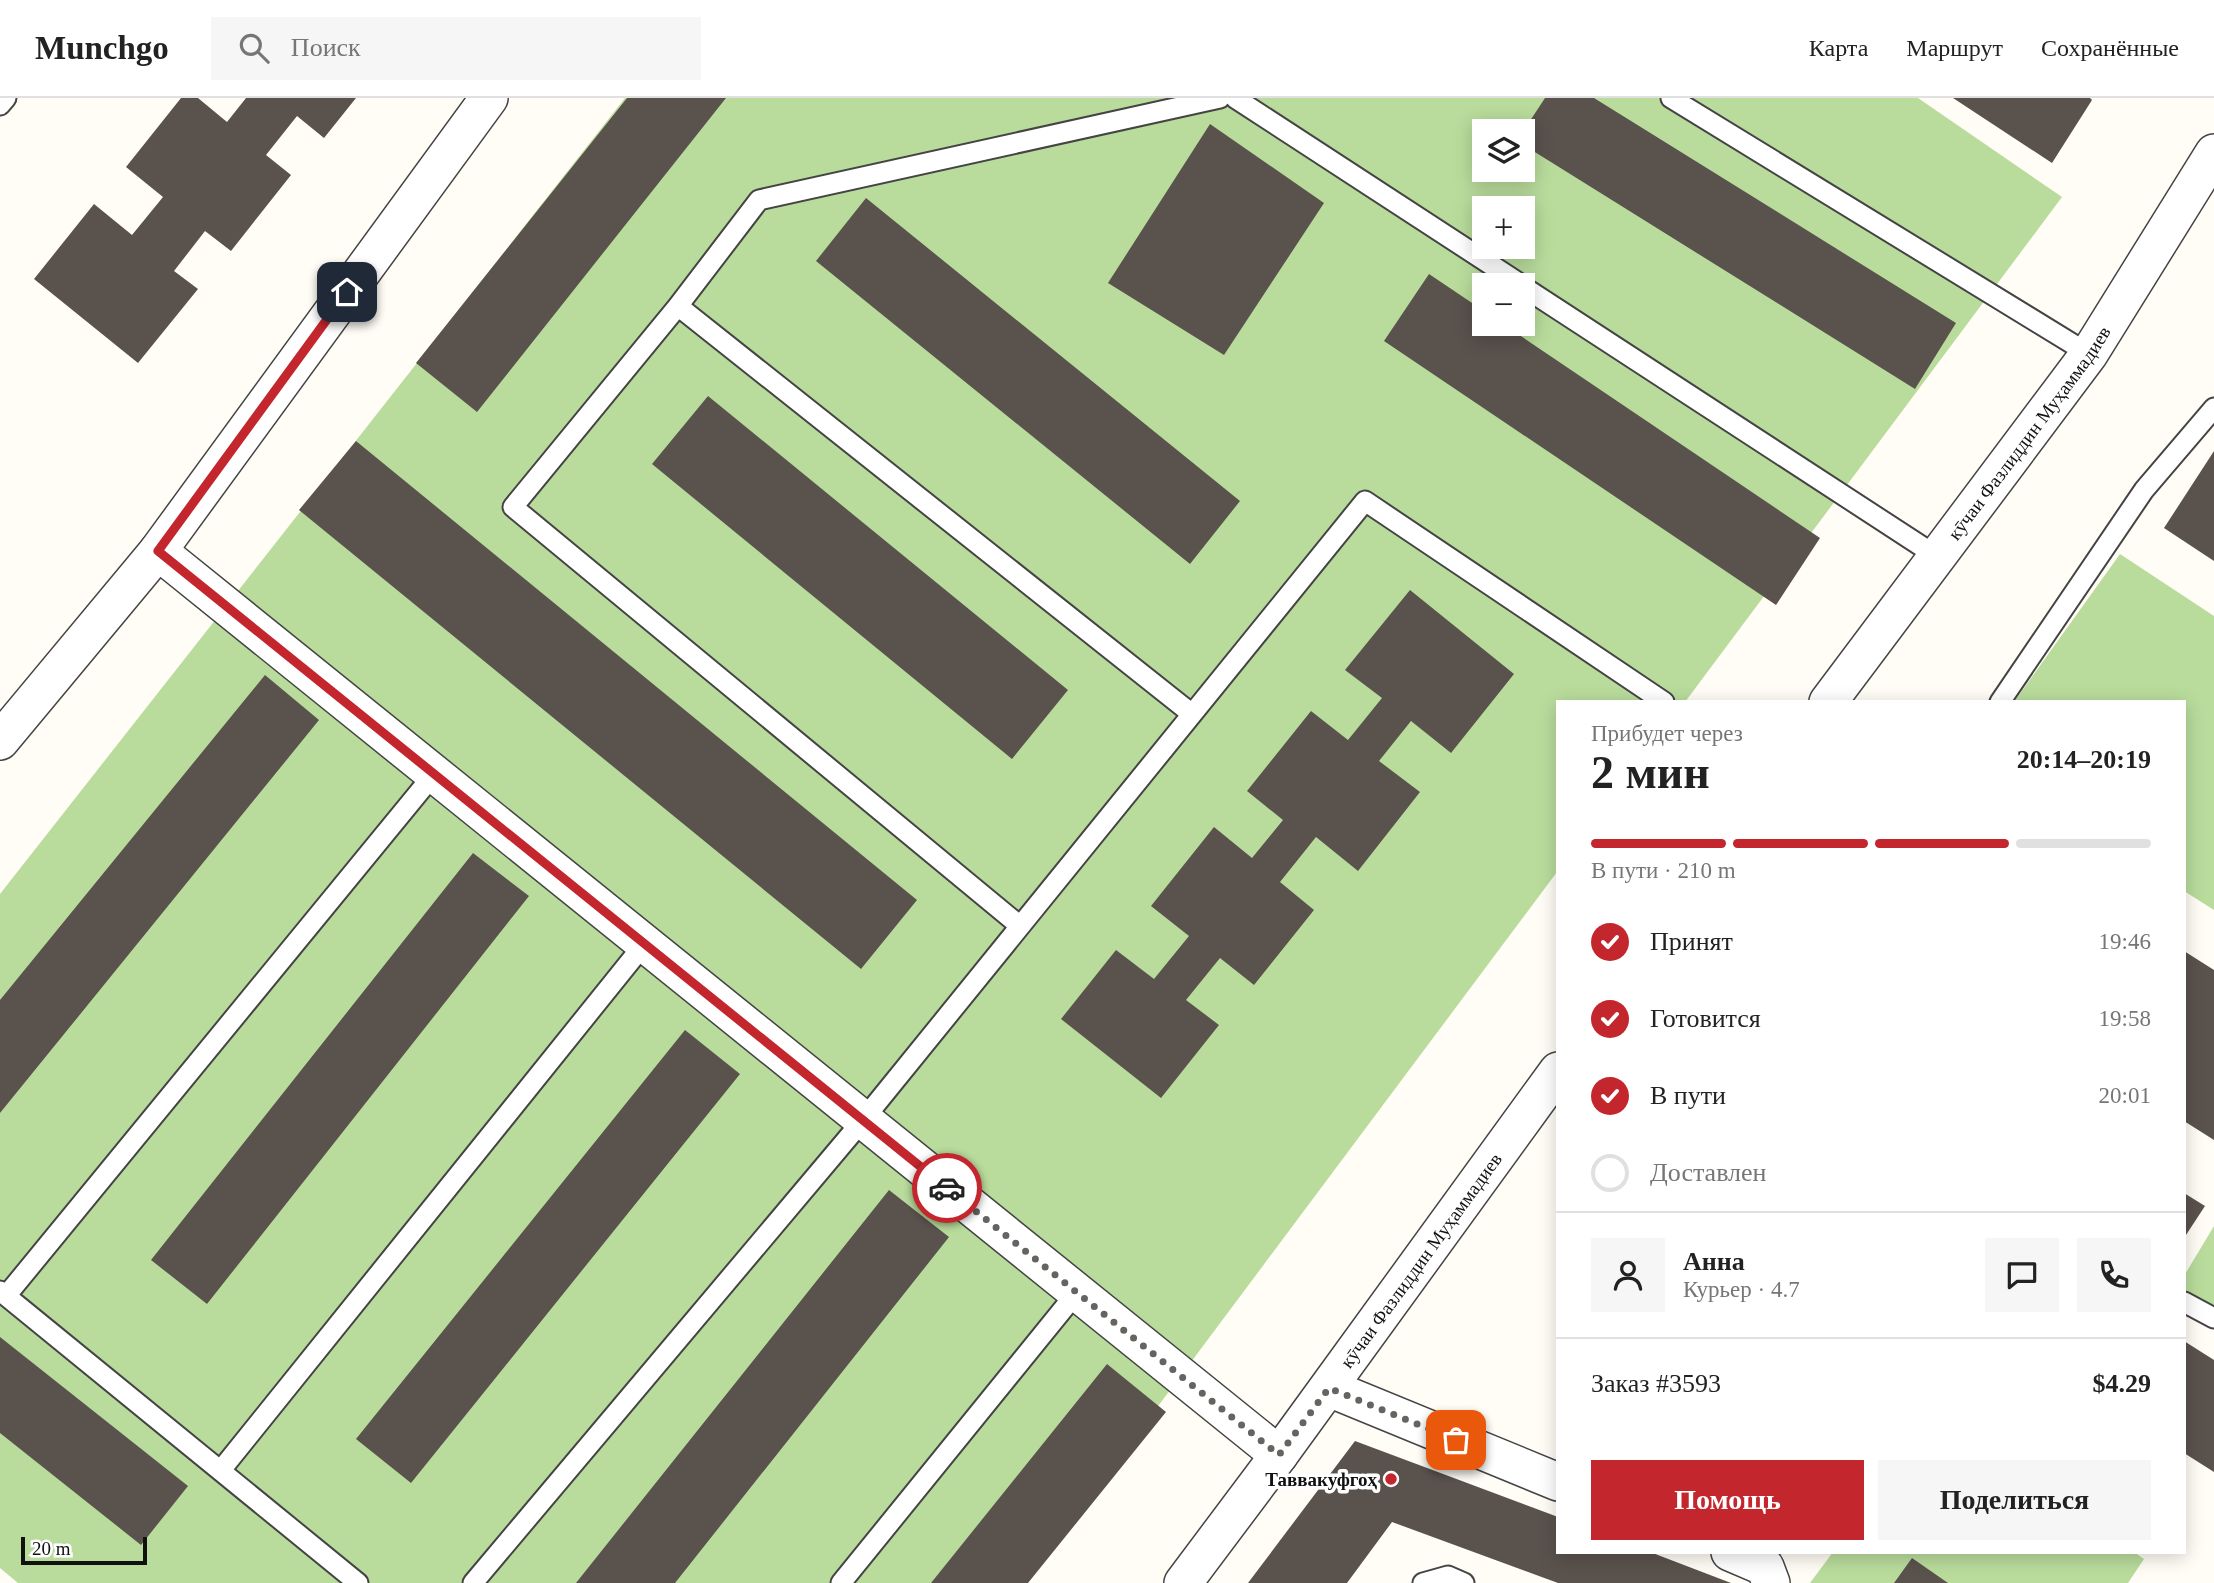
<!DOCTYPE html>
<html lang="ru">
<head>
<meta charset="utf-8">
<style>
	body { margin:0; font-family:"Times New Roman",serif; background:#f6f6f6; color:#222; height:100vh; display:flex; flex-direction:column; font-size:26px; white-space:nowrap }
	* { box-sizing:border-box; margin:0 }
	p { font-size:23px; color:#767676 }
	.icon { flex:none; width:38px; height:38px; fill:none; stroke:currentColor; stroke-width:2; stroke-linecap:round; stroke-linejoin:round }
	.map { position:relative; flex:1; overflow:hidden }
	.details { position:absolute; left:1556px; top:602px; width:630px; height:854px; display:flex; flex-direction:column; background:#fff; border-radius:0px; box-shadow:0 4px 18px #0003 }
	.details>* { flex:none }
	.buttons { position:absolute; left:1472px; top:21px; display:grid; gap:14px }
	.buttons a { display:grid; place-items:center; width:63px; height:63px; border-radius:0px; background:#fff; box-shadow:0 4px 18px #0003; font-size:35px }
	.scale { position:absolute; left:21px; bottom:18px; width:126px; box-sizing:border-box; padding-left:7px; border:4px solid #111; border-top:0; font-size:19px; line-height:24px; white-space:nowrap; color:#111; -webkit-text-stroke:5px #fff; paint-order:stroke }
	.pin { position:absolute; display:grid; place-items:center; width:60px; height:60px; color:#fff; margin:-30px; border-radius:14px; box-shadow:0 4px 10px #0006 }
	.courier { position:absolute; display:grid; place-items:center; width:70px; height:70px; margin:-35px; border:5px solid #c4262e; border-radius:50%; background:#fff; color:#222; box-shadow:0 2px 9px #0007 }
	.overview em { font-style:normal; font-weight:800 }
	.overview div { display:flex; flex-direction:column-reverse }
	.overview { display:flex; align-items:center; justify-content:space-between; height:119px; padding:0 35px }
	h1 { font-size:46px; font-weight:800; line-height:52px }
	.bar { display:grid; grid-template-columns:repeat(4,1fr); gap:10px 7px; align-content:center; height:84px; padding:0 35px }
	.bar i { height:9px; border-radius:5px; background:#e0e0e0 }
	.bar .current { background:#c4262e }
	.bar p { grid-column:span 4 }
	.line { display:flex; align-items:center; gap:18px; padding:0 35px; border-top:2px solid #e0e0e0 }
	.line div { flex:1 }
	.round { display:grid; place-items:center; flex:none; width:74px; height:74px; border-radius:0px; background:#f6f6f6 }
	ol { padding:0 35px; list-style:none }
	li { display:flex; align-items:center; gap:21px; height:77px }
	li p { margin-inline-start:auto }
	li .icon { padding:7px; border-radius:50%; background:#c4262e; color:#fff; stroke-width:4 }
	li:last-child { color:#767676 }
	li i { width:38px; height:38px; border:4px solid #e0e0e0; border-radius:50% }
	.primary-button { display:flex; gap:14px; margin-top:auto; padding:14px 35px }
	.primary-button a { flex:1; height:80px; border-radius:0px; background:#c4262e; color:#fff; font-size:28px; font-weight:800; line-height:80px; text-align:center }
	.primary-button a+a { background:#f6f6f6; color:#222 }
	header { display:flex; align-items:center; gap:42px; box-sizing:border-box; height:98px; padding:0 35px; background:#fff; border-bottom:2px solid #e0e0e0 }
	header strong { font-size:33px }
	nav { display:flex; gap:38px; margin-inline-start:auto; font-size:24px }
	.search { width:490px; height:63px; background:#f6f6f6; display:flex; align-items:center; gap:18px; box-sizing:border-box; padding:0 24px; border-radius:0px; color:#767676; font-size:26px }
	.map>svg:first-child { display:block }
	.forest { fill:#b9dc9c; fill-rule:evenodd }
	.building { fill:#5a524d }
	.lines { fill:none; stroke-linecap:round; stroke-linejoin:round }
	.lane-casing { stroke:#444; stroke-width:23 }
	.street-casing { stroke:#444; stroke-width:40 }
	.lane { stroke:#fff; stroke-width:19 }
	.street { stroke:#fff; stroke-width:37 }
	.done { stroke:#646461; stroke-width:7; stroke-dasharray:0 12.6 }
	.route { stroke:#c4262e; stroke-width:9 }
	.poi-dot { fill:#c4262e; stroke:#fff; stroke-width:2.5 }
	.labels { text-anchor:middle; stroke-width:7; stroke-linejoin:round; paint-order:stroke }
	.street-label { font-size:19px; fill:#111; stroke:#fff }
	.poi-label { font-size:19px; font-weight:bold; fill:#111; stroke:#fff; text-anchor:end }
</style>
</head>
<body>
<header>
<strong>Munchgo</strong>
<div class="search"><svg class="icon" aria-label="search" viewBox="0 0 24 24"><circle cx="10" cy="10" r="6"/><path d="M15 15l6 6"/></svg>Поиск</div>
<nav><a>Карта</a><a>Маршрут</a><a>Сохранённые</a></nav>
</header>
<div class="map">
<svg width="2214" height="1485" viewBox="0 0 2214 1485">
	<rect width="100%" height="100%" fill="#fffdf5"/>
	<!-- forest -->
	<path class="forest" d="M625,0H1918L2062,99L1685,604H1558L1557,774L1026,1485H18L0,1470V796ZM1484,33H1522V72H1484ZM1484,110H1522V149H1484ZM1484,187H1522V226H1484Z
		M2120,456L2214,518V812L2184,793V604H2014Z
		M2214,1128V1231L2184,1213V1178Z
		M1833,1454H2134L2144,1461L2128,1485H1810Z"/>
	<!-- building -->
	<path class="building" d="M181,0H198L227,24L246,0H356L324,40L297,18L266,57L291,77L231,153L205,133L174,173L198,191L138,265L34,181L94,106L132,137L163,99L126,69Z
		M627,0H726L477,314L416,265Z
		M1545,0H1594L1956,225L1915,291L1522,46V35Z
		M1953,0H2090L2092,2L2052,65Z
		M1210,26L1324,105L1224,257L1108,185Z
		M866,100L1240,403L1190,466L816,163Z
		M1429,176L1484,213V226H1503L1820,440L1776,507L1384,243Z
		M708,298L1068,592L1012,661L652,366Z
		M356,343L917,802L861,871L299,412Z
		M2214,353V463L2164,430Z
		M1410,492L1514,576L1451,655L1411,623L1379,663L1420,694L1358,773L1316,739L1280,784L1314,812L1254,887L1220,860L1186,902L1219,927L1161,1000L1061,921L1116,852L1154,881L1189,838L1151,808L1214,729L1252,760L1283,722L1247,693L1311,613L1348,642L1382,600L1345,572Z
		M265,577L319,622L0,1015V902Z
		M473,755L529,798L207,1206L151,1162Z
		M2184,853L2214,872V1042L2184,1023Z
		M685,932L740,976L411,1385L356,1341Z
		M889,1092L949,1139L675,1485H576Z
		M2184,1095L2205,1108L2184,1140Z
		M0,1239L188,1388L141,1447L0,1335Z
		M2184,1243L2214,1262V1374L2184,1355Z
		M1107,1266L1166,1314L1028,1485H931Z
		M1355,1343L1558,1419V1454H1650L1731,1485H1558L1392,1424L1347,1485H1248Z
		M1912,1460L1948,1485H1894Z"/>
	<g class="lines">
		<!-- lane casing -->
		<g class="lane-casing">
			<path id="lane" d="M1235,0L1522,187
				M1671,0L2089,256
				M0,7L6,0
				M1522,188L1938,459
				M678,208L1192,616
				M2000,604L2144,392L2214,310
				M1020,828L513,409L678,208L759,102L1220,0
				M0,1193L358,1485
				M6,1198L434,676
				M2184,1204L2214,1220
				M221,1372L645,845
				M473,1485L863,1022L1365,403L1664,604
				M841,1485L1077,1194
				M1423,1485L1448,1478L1464,1485"/>
		</g>
		<!-- street casing -->
		<g class="street-casing">
			<g id="street">
				<path d="M158,453L1279,1357"/>
				<path id="s1" d="M1828,604L2089,256L2214,55"/>
				<path d="M0,643L158,453L489,0"/>
				<path d="M1329,1290L1558,1384"/>
				<path d="M1730,1454L1765,1469L1771,1485"/>
				<path id="s2" d="M1183,1485L1279,1357L1558,973"/>
			</g>
		</g>
		<!-- lane -->
		<use href="#lane" class="lane"/>
		<!-- street -->
		<use href="#street" class="street"/>
	</g>
	<g class="lines">
		<!-- done -->
		<path class="done" d="M947,1090L1279,1357L1329,1290L1456,1342"/>
		<!-- route -->
		<path class="route" d="M347,194L158,453L947,1090"/>
	</g>
	<!-- markers -->
	<circle class="poi-dot" cx="1391" cy="1381" r="7"/>
	<g class="labels">
		<!-- street labels -->
		<g class="street-label">
			<text dy="7" stroke="none"><textPath href="#s1" startOffset="336">кӯчаи Фазлиддин Муҳаммадиев</textPath></text>
			<text dy="7" stroke="none"><textPath href="#s2" startOffset="401">кӯчаи Фазлиддин Муҳаммадиев</textPath></text>
		</g>
		<!-- poi labels -->
		<g class="poi-label">
			<text x="1377" y="1388">Таввакуфгоҳ</text>
		</g>
	</g>
</svg>
<div class="buttons">
<a><svg class="icon" aria-label="layers" viewBox="0 0 24 24"><path d="M12 4l9 5-9 5-9-5zM3 14l9 5 9-5"/></svg></a>
<a>+</a>
<a>−</a>
</div>
<div class="scale">20 m</div>
<div class="pin" style="left:1456px;top:1342px;background:#ea580c"><svg class="icon" aria-label="bag" viewBox="0 0 24 24"><path d="M5 8h14l-1 12H6zM9 8a3 3 0 0 1 6 0"/></svg></div>
<div class="pin" style="left:347px;top:194px;background:#1f2937"><svg class="icon" aria-label="home" viewBox="0 0 24 24"><path d="M3 11l9-7 9 7M6 9v11h12V9"/></svg></div>
<div class="courier" style="left:947px;top:1090px"><svg class="icon" aria-label="car" viewBox="0 0 24 24"><path d="M5 17H2v-5l4-1 3-4h7l3 4 3 1v5h-3M9 17h6M6 11h13"/><circle cx="7" cy="17" r="2"/><circle cx="17" cy="17" r="2"/></svg></div>
<section class="details">
<div class="overview"><div><h1>2 мин</h1><p>Прибудет через</p></div><em>20:14–20:19</em></div>
<div class="bar"><i class="current"></i><i class="current"></i><i class="current"></i><i></i><p>В пути · 210 m</p></div>
<ol>
<li><svg class="icon" aria-label="check" viewBox="0 0 24 24"><path d="M5 12l5 5 9-10"/></svg>Принят<p>19:46</p></li>
<li><svg class="icon" aria-label="check" viewBox="0 0 24 24"><path d="M5 12l5 5 9-10"/></svg>Готовится<p>19:58</p></li>
<li><svg class="icon" aria-label="check" viewBox="0 0 24 24"><path d="M5 12l5 5 9-10"/></svg>В пути<p>20:01</p></li>
<li><i></i>Доставлен</li>
</ol>
<div class="line" style="height:126px"><a class="round"><svg class="icon" aria-label="person" viewBox="0 0 24 24"><circle cx="12" cy="8" r="4"/><path d="M4 21q1-7 8-7t8 7"/></svg></a><div><b>Анна</b><p>Курьер · 4.7</p></div><a class="round"><svg class="icon" aria-label="chat" viewBox="0 0 24 24"><path d="M4 5h16v11H9l-5 4z"/></svg></a><a class="round"><svg class="icon" aria-label="phone" viewBox="0 0 24 24"><path d="M5 4h4l2 5-3 2q2 4 5 5l2-3 5 2v4C11 20 4 13 5 4z"/></svg></a></div>
<div class="line" style="height:91px"><div>Заказ #3593</div><b>$4.29</b></div>
<div class="primary-button"><a>Помощь</a><a>Поделиться</a></div>
</section>
</div>
</body>
</html>
